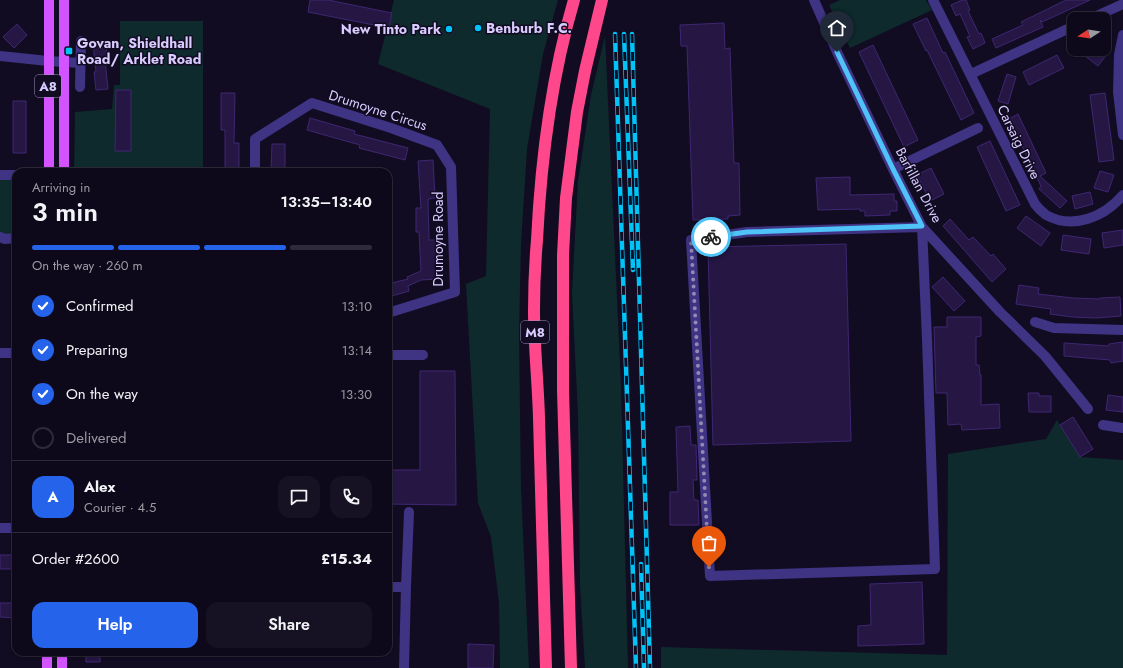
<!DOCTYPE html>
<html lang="en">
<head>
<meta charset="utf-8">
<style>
	body { margin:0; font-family:Jost,sans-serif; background:#171223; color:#f1f3f6; height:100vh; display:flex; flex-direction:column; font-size:15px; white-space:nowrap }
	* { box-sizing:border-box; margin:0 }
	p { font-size:13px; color:#9b9aa2 }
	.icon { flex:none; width:22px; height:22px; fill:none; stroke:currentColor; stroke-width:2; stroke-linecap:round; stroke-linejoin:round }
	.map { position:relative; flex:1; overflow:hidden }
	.side { position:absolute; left:12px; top:168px; width:380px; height:488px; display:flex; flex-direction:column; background:#0e091a; border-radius:12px; box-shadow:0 1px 3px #0004,0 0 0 1px #2e2a39 }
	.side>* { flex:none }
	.needle { width:26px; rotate:258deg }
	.fabs { position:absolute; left:1067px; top:12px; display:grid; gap:8px }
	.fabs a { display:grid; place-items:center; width:44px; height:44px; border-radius:8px; background:#0e091a; box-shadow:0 1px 3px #0004,0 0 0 1px #2e2a39; font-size:20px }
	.pin { position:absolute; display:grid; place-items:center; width:34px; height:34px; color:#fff; margin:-41px -17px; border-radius:50% 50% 50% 0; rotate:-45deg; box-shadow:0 0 4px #0007 }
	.pin .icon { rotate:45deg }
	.courier { position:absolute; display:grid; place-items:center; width:40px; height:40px; margin:-20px; border:3px solid #4fc3f7; border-radius:50%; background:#fff; color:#222; box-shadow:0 1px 5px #0007 }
	.summary em { font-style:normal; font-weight:600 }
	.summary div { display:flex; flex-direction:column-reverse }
	.summary { display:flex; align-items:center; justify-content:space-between; height:68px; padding:0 20px }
	h1 { font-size:26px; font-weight:600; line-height:30px }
	.bar { display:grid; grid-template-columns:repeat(4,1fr); gap:6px 4px; align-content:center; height:48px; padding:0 20px }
	.bar i { height:5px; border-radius:3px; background:#2e2a39 }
	.bar .selected { background:#2563eb }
	.bar p { grid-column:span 4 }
	.line { display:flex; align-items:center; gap:10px; padding:0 20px; border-top:1px solid #2e2a39 }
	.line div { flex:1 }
	.round { display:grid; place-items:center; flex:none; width:42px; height:42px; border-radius:12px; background:#171223 }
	ol { padding:0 20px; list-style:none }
	li { display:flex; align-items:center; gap:12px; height:44px }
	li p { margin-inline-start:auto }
	li .icon { padding:4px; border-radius:50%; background:#2563eb; color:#fff; stroke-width:4 }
	li:last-child { color:#9b9aa2 }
	li i { width:22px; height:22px; border:2px solid #2e2a39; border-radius:50% }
	.button { display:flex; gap:8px; margin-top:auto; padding:8px 20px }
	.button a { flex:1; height:46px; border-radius:12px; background:#2563eb; color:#fff; font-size:16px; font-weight:600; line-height:46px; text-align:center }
	.button a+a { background:#171223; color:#f1f3f6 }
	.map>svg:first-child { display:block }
	.green { fill:#0e2a2c }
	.building { fill:#251644; stroke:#3e2772 }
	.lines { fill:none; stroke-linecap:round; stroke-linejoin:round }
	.minor { stroke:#3f3384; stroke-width:10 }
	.major { stroke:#d253ff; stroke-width:10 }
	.highway { stroke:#ff478b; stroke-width:12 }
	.rail-casing { stroke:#00c3f7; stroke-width:4.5 }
	.rail { stroke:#120c22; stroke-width:3; stroke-dasharray:9; stroke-linecap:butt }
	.done { stroke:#9389b2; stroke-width:4; stroke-dasharray:0 7.2 }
	.route { stroke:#4fc3f7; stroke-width:5 }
	.poi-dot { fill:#00c3f7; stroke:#120c22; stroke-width:1.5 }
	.labels { text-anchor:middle; stroke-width:3; stroke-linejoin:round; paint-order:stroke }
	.shield { fill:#120c22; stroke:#9d92bd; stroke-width:1 }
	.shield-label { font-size:13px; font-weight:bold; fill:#d8ccff }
	.poi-label { font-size:14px; font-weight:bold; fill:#d8ccff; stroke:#120c22; text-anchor:start }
	.street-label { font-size:14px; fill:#d8ccff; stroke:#120c22 }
</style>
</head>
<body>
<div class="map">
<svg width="1123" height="668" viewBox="0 0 1123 668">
	<rect width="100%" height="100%" fill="#120c22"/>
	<!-- green -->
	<path class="green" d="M394,0H558L543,54L527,149L521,244L519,335L521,489L529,668H500L499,603L491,537L478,503L466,284L486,276L490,109L378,64Z
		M840,0H926L932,10L850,48L829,5Z
		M120,21H203V170L74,172L75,112L112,109L114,85H120Z
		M605,36L621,386L628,668H585L580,585L578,415L572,293L578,181L591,95Z
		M0,175H16V238L0,237Z
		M1057,420L1080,457L1123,460V668H661V647L947,655L948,454L1046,439Z"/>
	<!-- building -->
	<path class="building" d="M310,0H328L392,13L389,28L308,12Z
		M962,0H966L970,10L968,11L979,34L981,33L985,43L973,49L967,37L970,36L960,14L956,16L951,5Z
		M1066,0H1090L1042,22L1040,20L1043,27L996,48L992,39L1023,25L1021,22Z
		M927,18L943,53L945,52L974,113L961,120L927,50L926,51L913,24Z
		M724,23L725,49L730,48L734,163H739L740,215L728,216V219L693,220L687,46H681L680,25Z
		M17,24L27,35L14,48L3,37Z
		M106,41L107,60H105L108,89L96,90L94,72H96L93,43Z
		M873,45L918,140L904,147L859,52Z
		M1076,49H1100L1107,54L1098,66Z
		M1057,55L1064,68L1029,85L1023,72Z
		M1007,74L1016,77L1008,104L998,101Z
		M116,90H131V151H115Z
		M221,93H235L234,143H239V172H225V130H221Z
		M1105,93L1114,160L1099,162L1090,95Z
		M13,101H26V153H13Z
		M1018,114L1046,173L1040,176L1067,201L1060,208L1039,189L1041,186L1009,119Z
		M310,118L355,131L354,134L408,148L405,160L359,148L360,145L307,130Z
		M990,141L1020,205L1006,211L977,147Z
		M272,144H285V172H271Z
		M433,160L435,198L428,199L429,240H436L438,279L421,280L408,286L409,291L388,297V284L408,279L407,277L421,271L419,232H416V208H421L418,161Z
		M931,168L944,194L930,201L917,175Z
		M1100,171L1114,175L1108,192L1094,188Z
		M850,177V195L894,194V201H897V211H890V215L865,216V211H860V209L818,210L816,178Z
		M1090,192L1093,204L1075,209L1072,196Z
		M1026,216L1050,233L1041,246L1017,228Z
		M950,219L969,240L973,237L991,256L993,254L1006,269L992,282L943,226Z
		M1123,230V245L1104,248L1102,233Z
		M1063,235L1091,239L1089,254L1061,250Z
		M846,244L851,441L713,445L708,247Z
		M943,277L965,301L954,311L932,287Z
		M1019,285L1039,288L1038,294L1073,298L1100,299V298L1120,297L1121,316L1096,318L1072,317L1050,314L1051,309L1016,304Z
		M947,317H981V336L976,337V365H979L980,375H981V405L999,404L1000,428L962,430L961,424L948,425L947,393H936L934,327H947Z
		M1123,342V361L1111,363L1110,360L1064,356V343L1109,346V344Z
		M420,371H455L456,505L388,504V470H420Z
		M1028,393H1039V396H1051V412H1029Z
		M1108,395L1123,397V412L1106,410Z
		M1073,417L1093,449L1080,457L1060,425Z
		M690,426L691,445H696L697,480H693L694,500H698L699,525H670V492H678L676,427Z
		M0,555H16V569H0Z
		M922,582L924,644L858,646V626L871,625L870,584Z
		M0,603H16V618L0,617Z
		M468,644L494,645L493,668H468Z
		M86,652H100V662H86Z"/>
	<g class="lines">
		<!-- minor -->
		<path class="minor" d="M814,0L837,52L893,169L922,227L1000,312L1045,356L1088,409
			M933,0L1035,204C1038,208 1042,212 1046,215C1073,230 1104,217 1123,195
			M1090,19L1123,4
			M1123,35L1119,55L1118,92L1123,135
			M0,56L48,61L81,63
			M971,74L1074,26
			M80,87L81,41
			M893,169L978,128
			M255,172V139L312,103L391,128L437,145L451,167L455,292L388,313
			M0,175H16
			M922,227L927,339L935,569L710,576L691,240L747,232Z
			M0,237L5,239L16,238
			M1035,322L1054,328L1123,330
			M0,353H16
			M388,355H423
			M1103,425L1123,428
			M0,528H16
			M388,587H406
			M404,668L406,587L409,512"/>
		<!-- major -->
		<path class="major" d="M49,0V172
			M64,172V0
			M47,652V668
			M62,668V652"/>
		<!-- highway -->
		<path class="highway" d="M546,668C544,585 541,502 539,418C538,382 534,346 534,310C534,287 535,263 537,240C541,159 551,78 574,0
			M571,668L563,390V255L566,198L577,112L585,71L602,0"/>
		<!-- rail casing -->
		<g class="rail-casing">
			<path id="rail" d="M615,34L636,668
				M624,34L633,270
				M632,34L650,668
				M641,564L644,668"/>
		</g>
		<!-- rail -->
		<use href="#rail" class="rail"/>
	</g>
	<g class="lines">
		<!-- done -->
		<path class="done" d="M709,567L691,240L711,237"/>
		<!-- route -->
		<path class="route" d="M711,237L747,232L922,226L893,169L837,52"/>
	</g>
	<!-- markers -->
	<g class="poi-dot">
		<circle cx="478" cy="28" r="4"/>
		<circle cx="449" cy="29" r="4"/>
		<rect x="65" y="47" width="8" height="8" rx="2"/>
	</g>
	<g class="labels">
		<!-- shield labels -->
		<g class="shield">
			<rect x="35" y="75" width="26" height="22" rx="3"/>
			<rect x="521" y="321" width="28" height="22" rx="3"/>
		</g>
		<g class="shield-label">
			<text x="48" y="91">A8</text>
			<text x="535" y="337">M8</text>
		</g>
		<!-- poi labels -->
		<g class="poi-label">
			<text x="486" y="33">Benburb F.C.</text>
			<text x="441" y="34" text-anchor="end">New Tinto Park</text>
			<text x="77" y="48">Govan, Shieldhall<tspan x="77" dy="16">Road/ Arklet Road</tspan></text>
		</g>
		<!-- street labels -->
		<g class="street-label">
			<text transform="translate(378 110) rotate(18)" y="5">Drumoyne Circus</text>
			<text transform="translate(1019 142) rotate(64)" y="5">Carsaig Drive</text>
			<text transform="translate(919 185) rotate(62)" y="5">Barfillan Drive</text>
			<text transform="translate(438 239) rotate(-90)" y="5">Drumoyne Road</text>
		</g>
	</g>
</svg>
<div class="fabs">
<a><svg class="needle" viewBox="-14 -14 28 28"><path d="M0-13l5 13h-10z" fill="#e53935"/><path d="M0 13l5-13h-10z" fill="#9b9aa2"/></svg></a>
</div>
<div class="pin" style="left:709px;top:567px;background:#ea580c"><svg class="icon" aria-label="bag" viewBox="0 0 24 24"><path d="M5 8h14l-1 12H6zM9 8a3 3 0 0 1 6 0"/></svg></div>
<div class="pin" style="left:837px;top:52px;background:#1f2937"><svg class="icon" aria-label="home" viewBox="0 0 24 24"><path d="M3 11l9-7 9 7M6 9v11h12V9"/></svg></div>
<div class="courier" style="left:711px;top:237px"><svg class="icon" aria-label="bike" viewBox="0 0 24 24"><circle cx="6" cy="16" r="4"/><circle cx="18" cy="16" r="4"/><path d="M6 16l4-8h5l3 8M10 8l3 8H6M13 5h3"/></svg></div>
<section class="side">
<div class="summary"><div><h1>3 min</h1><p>Arriving in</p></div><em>13:35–13:40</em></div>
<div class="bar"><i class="selected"></i><i class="selected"></i><i class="selected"></i><i></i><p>On the way · 260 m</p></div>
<ol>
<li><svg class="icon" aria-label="check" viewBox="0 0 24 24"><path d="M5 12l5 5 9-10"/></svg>Confirmed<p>13:10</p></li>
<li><svg class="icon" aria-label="check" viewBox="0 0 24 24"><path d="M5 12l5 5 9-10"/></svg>Preparing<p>13:14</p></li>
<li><svg class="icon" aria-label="check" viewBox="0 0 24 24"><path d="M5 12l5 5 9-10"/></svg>On the way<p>13:30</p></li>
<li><i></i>Delivered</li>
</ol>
<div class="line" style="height:72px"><b class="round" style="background:#2563eb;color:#fff">A</b><div><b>Alex</b><p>Courier · 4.5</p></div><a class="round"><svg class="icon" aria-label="chat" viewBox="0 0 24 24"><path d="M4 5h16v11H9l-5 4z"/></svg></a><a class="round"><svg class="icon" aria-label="phone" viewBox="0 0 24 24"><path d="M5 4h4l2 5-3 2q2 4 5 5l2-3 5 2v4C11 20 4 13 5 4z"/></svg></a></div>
<div class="line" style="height:52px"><div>Order #2600</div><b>£15.34</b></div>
<div class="button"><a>Help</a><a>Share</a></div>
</section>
</div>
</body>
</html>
